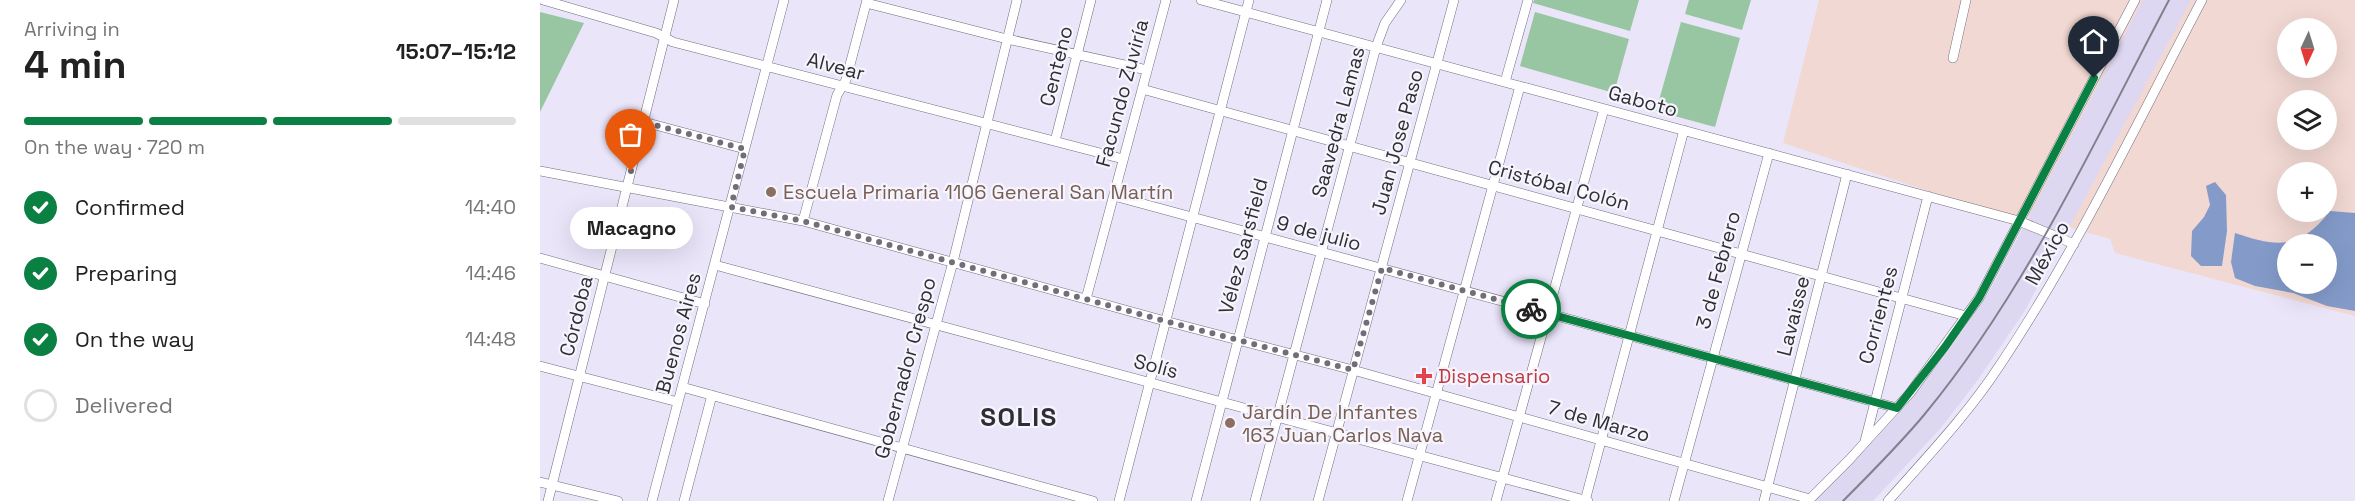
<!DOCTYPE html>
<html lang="en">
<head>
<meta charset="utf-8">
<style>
	body { margin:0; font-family:"Space Grotesk",sans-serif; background:#f2f2f2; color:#222; height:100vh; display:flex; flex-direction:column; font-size:22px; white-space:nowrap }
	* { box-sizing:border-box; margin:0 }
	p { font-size:20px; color:#767676 }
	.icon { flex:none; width:33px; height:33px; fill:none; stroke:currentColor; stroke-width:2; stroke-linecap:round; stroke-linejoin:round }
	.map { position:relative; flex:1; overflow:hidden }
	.drawer { display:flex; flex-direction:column; background:#fff; width:540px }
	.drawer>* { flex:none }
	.needle { width:39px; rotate:184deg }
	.fabs { position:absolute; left:1737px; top:18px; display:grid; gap:12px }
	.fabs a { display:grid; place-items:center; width:60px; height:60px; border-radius:50%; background:#fff; box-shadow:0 6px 24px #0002; font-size:30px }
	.pin { position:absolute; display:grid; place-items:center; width:51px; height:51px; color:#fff; margin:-62px -26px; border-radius:50% 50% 50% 0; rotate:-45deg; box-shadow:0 0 6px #0007 }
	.pin .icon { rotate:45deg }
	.courier { position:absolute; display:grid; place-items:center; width:60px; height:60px; margin:-30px; border:4px solid #0b8043; border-radius:50%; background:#fff; color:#222; box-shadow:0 2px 8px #0007 }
	.bubble { position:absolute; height:42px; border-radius:21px; background:#fff; box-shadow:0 6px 24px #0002; font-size:20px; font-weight:700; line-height:42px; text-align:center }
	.summary em { font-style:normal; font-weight:700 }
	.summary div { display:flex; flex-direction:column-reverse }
	.summary { display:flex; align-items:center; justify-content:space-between; height:102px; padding:0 24px }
	h1 { font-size:39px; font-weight:700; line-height:45px }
	.bar { display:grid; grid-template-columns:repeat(4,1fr); gap:9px 6px; align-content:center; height:72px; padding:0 24px }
	.bar i { height:8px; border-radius:4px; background:#e0e0e0 }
	.bar .selected { background:#0b8043 }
	.bar p { grid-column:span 4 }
	ol { padding:0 24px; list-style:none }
	li { display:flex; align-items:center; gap:18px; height:66px }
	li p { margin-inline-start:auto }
	li .icon { padding:6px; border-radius:50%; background:#0b8043; color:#fff; stroke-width:4 }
	li:last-child { color:#767676 }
	li i { width:33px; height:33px; border:3px solid #e0e0e0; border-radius:50% }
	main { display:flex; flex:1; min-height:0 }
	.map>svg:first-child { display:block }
	.industrial { fill:#f2d8d2; fill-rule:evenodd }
	.built { fill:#ddd7f2 }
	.green { fill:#98c6a3 }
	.water { fill:#849bca; fill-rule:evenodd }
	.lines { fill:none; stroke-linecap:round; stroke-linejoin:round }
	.minor-casing { stroke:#716d7e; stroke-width:10 }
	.minor { stroke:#fff; stroke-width:9 }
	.rail { stroke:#83808d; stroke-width:2 }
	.done { stroke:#716e7a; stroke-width:6; stroke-dasharray:0 10.8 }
	.route { stroke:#0b8043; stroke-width:8 }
	.education-dot { fill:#8d6e63; stroke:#f6f4fc; stroke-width:2 }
	.health-dot { fill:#e0444e; stroke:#f6f4fc; stroke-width:2 }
	.labels { text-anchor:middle; stroke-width:4.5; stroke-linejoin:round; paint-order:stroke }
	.street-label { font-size:20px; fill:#302e35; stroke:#f6f4fc }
	.education-label { font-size:20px; fill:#785e54; stroke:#f6f4fc; text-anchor:start }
	.health-label { font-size:20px; fill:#be3a42; stroke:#f6f4fc; text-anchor:start }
	.district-label { font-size:26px; font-weight:bold; letter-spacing:1.5px; fill:#302e35; stroke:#f6f4fc }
</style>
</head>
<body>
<main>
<section class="drawer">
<div class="summary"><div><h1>4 min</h1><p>Arriving in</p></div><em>15:07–15:12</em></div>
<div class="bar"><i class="selected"></i><i class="selected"></i><i class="selected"></i><i></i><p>On the way · 720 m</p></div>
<ol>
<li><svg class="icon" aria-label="check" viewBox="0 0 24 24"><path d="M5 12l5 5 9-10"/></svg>Confirmed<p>14:40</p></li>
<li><svg class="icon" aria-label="check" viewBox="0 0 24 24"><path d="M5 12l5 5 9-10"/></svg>Preparing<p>14:46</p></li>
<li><svg class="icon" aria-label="check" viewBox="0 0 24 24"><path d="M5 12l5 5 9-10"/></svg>On the way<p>14:48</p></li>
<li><i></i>Delivered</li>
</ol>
</section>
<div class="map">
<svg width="1815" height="501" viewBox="0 0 1815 501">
	<rect width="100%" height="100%" fill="#eae5f9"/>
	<!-- industrial -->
	<path class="industrial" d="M1279,0H1815V316L1575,253L1570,239L1483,214L1479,221L1243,143ZM1748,28H1786V68H1748ZM1748,100H1786V140H1748ZM1748,172H1786V212H1748ZM1748,244H1786V284H1748Z"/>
	<!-- built -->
	<path class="built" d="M1603,0H1651L1484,312L1437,381L1400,429L1333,501H1274L1328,447L1364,408L1423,330L1449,292Z"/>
	<!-- green -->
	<path class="green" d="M994,0H1099L1090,31L993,3Z
		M1149,0H1211L1202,30L1145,14Z
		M0,12L44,23L0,112Z
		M995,12L1089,39L1074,93L980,66Z
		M1141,22L1200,38L1175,127L1116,111Z"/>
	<!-- water -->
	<path class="water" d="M1675,182L1686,195L1687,231L1682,266H1661L1651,256L1652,231L1664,217L1670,205L1666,186Z
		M1790,211L1815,213V311L1787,306L1753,293L1715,286L1695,278L1691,262L1695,233C1739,248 1760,249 1790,211ZM1748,244H1786V284H1748Z"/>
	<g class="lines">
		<!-- minor casing -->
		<g class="minor-casing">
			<path id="minor" d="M3,0L116,33L133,42L583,159
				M661,0L1479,221L1534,244
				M326,3L467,39L607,70
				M1413,58L1426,0
				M965,82L988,0
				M602,89L1426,316
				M104,122L205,149
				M515,141L551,0
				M0,171L263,221L625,321L813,370L1270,499
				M574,196L1357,408
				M263,221L297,95L306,80L327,0
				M0,258L165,304
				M175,265L1048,501
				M546,299L626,0
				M0,366L138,402
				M142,387L553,501
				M1325,441L1388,196
				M0,482L78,501
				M8,501L134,0
				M112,501L244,0
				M144,501L172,395
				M348,501L413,262L477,0
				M579,501L709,0
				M656,501L787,0
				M715,501L836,47L845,23L861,0
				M778,501L914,0
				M867,501L980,86
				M956,501L1064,109
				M1045,501L1144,130
				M1134,501L1229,153
				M1224,501L1307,174
				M1268,501L1309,460L1370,393L1439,298L1595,0
				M1348,501C1387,457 1428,414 1460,365C1537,250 1597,123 1662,0"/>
		</g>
		<!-- minor -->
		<use href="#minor" class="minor"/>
		<!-- rail -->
		<path class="rail" d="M1303,501C1331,473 1359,445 1384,415C1486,292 1555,140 1629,0"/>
	</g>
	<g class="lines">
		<!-- done -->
		<path class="done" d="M91,171L104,122L205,149L191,207L263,221L625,321L813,370L842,268L991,309"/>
		<!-- route -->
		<path class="route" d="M991,309L1357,408L1405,347L1439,298L1554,78"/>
	</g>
	<!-- markers -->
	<g class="education-dot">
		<circle cx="231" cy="192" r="6"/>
		<circle cx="690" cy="423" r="6"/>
	</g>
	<path class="health-dot" d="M881 367h6v6h6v6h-6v6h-6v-6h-6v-6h6z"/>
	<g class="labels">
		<!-- street labels -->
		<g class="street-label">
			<text transform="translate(296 66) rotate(15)" y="7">Alvear</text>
			<text transform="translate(516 66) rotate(-76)" y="7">Centeno</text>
			<text transform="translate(582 93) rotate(-75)" y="7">Facundo Zuviría</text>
			<text transform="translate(1103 101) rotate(15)" y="7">Gaboto</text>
			<text transform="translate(798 122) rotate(-75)" y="7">Saavedra Lamas</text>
			<text transform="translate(857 142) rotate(-75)" y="7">Juan Jose Paso</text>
			<text transform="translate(1019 185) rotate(15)" y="7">Cristóbal Colón</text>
			<text transform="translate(779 233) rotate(15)" y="7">9 de julio</text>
			<text transform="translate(703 246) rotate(-75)" y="7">Vélez Sarsfield</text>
			<text transform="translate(1507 253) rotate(-61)" y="7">México</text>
			<text transform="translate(1178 270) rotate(-75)" y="7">3 de Febrero</text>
			<text transform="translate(1338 315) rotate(-75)" y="7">Corrientes</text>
			<text transform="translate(36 316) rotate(-76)" y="7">Córdoba</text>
			<text transform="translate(1253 316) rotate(-76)" y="7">Lavaisse</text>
			<text transform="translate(138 333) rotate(-75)" y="7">Buenos Aires</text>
			<text transform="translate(616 366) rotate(15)" y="7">Solís</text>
			<text transform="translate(365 368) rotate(-75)" y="7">Gobernador Crespo</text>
			<text transform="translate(1059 421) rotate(16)" y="7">7 de Marzo</text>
		</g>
		<!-- education labels -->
		<g class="education-label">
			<text x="243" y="199">Escuela Primaria 1106 General San Martín</text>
			<text x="702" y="419">Jardín De Infantes<tspan x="702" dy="23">163 Juan Carlos Nava</tspan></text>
		</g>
		<!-- health labels -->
		<g class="health-label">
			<text x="898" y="383">Dispensario</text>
		</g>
		<!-- district labels -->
		<g class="district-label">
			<text x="479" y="426">SOLIS</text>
		</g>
	</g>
</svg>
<div class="fabs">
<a><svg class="needle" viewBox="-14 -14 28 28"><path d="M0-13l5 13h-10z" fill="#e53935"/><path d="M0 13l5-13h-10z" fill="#767676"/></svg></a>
<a><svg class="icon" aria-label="layers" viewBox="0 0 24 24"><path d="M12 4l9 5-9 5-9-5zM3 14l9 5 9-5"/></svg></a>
<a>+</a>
<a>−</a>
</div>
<div class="pin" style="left:91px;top:171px;background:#ea580c"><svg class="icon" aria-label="bag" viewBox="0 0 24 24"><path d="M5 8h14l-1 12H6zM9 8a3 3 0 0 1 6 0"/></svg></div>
<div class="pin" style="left:1554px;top:78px;background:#1f2937"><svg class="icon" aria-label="home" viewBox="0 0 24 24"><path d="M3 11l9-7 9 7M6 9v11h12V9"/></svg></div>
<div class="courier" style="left:991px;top:309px"><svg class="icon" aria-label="bike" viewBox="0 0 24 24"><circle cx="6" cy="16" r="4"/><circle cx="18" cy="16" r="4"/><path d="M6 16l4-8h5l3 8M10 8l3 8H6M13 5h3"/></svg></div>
<div class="bubble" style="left:30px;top:207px;width:123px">Macagno</div>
</div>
</main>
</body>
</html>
